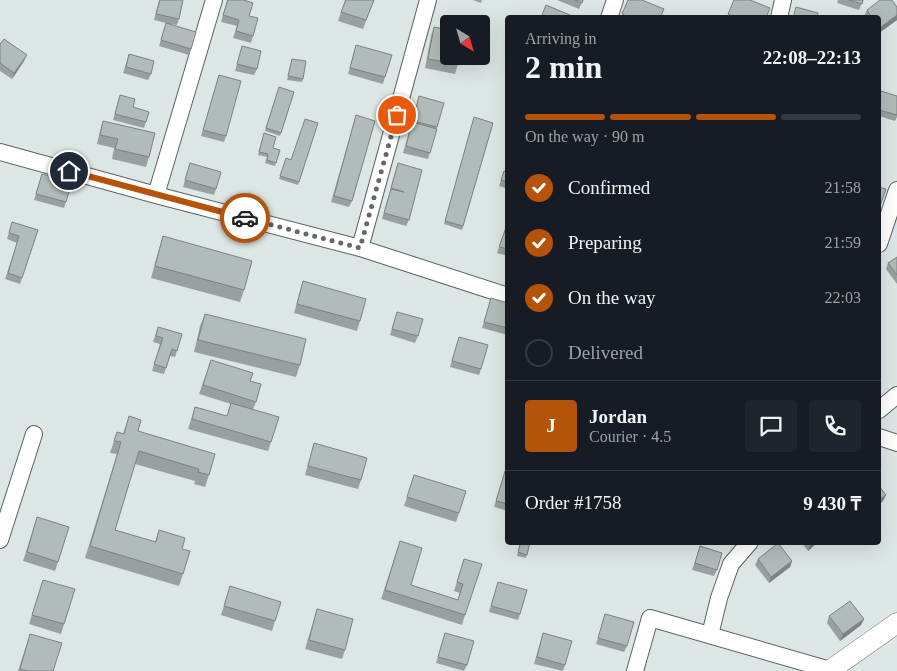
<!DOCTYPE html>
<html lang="en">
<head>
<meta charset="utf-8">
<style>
	body { margin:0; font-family:Georgia,serif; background:#20242c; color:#f1f3f6; height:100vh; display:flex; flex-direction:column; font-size:19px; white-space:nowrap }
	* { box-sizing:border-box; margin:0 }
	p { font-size:16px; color:#9ea1a6 }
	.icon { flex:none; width:28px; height:28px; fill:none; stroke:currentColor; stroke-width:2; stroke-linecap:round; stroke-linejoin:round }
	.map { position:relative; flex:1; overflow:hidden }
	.sheet { position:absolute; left:505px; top:15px; width:376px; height:530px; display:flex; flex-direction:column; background:#171b24; border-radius:5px; box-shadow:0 5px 20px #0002 }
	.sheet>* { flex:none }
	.needle { width:32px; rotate:143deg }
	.controls { position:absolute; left:440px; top:15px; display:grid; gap:10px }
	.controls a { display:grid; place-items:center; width:50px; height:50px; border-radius:5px; background:#171b24; box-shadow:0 5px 20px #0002; font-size:25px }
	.pin { position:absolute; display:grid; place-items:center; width:42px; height:42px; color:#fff; margin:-21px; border:2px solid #fff; border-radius:50%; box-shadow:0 1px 5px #0007 }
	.courier { position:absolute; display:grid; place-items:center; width:50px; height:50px; margin:-25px; border:4px solid #b45309; border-radius:50%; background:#fff; color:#222; box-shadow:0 1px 6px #0007 }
	.overview em { font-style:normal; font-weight:700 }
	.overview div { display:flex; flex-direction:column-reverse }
	.overview { display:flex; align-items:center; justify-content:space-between; height:85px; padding:0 20px }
	h1 { font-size:32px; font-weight:700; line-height:38px }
	.bar { display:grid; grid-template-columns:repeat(4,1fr); gap:8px 5px; align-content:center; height:60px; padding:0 20px }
	.bar i { height:6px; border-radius:4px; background:#363941 }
	.bar .current { background:#b45309 }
	.bar p { grid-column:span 4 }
	.line { display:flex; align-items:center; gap:12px; padding:0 20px; border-top:1px solid #363941 }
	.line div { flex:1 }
	.round { display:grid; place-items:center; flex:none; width:52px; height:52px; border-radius:5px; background:#20242c }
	ol { padding:0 20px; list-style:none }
	li { display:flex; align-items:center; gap:15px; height:55px }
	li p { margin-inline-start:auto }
	li .icon { padding:5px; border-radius:50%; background:#b45309; color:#fff; stroke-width:4 }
	li:last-child { color:#9ea1a6 }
	li i { width:28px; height:28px; border:2px solid #363941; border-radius:50% }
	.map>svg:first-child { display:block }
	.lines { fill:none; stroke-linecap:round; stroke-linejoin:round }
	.minor-casing { stroke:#5a6361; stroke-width:18 }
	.major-casing { stroke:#5a6361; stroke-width:21 }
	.minor { stroke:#fff; stroke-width:16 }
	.major { stroke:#fff; stroke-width:20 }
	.wall { fill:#98a19f }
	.shaded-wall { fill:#7c8382 }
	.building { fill:#b1bbb9; stroke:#7c8382 }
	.done { stroke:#636968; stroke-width:5; stroke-dasharray:0 9 }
	.route { stroke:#b45309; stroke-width:6 }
</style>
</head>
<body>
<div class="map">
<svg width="897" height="671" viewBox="0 0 897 671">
	<rect width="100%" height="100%" fill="#dce6e4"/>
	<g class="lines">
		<!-- minor casing -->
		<g class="minor-casing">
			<path id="minor" d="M609,18L615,0
				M779,18L783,0
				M0,152L156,195L360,248L508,296
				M156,195L214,0
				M879,244L897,190
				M360,248L428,0
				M879,410L897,395
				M879,437L897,443
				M0,540L34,434
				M710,635L719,598L731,564L750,542
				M635,671L650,618L830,670"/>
		</g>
		<!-- major casing -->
		<g class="major-casing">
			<path id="major" d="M829,671L897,623"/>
		</g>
		<!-- minor -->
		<use href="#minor" class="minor"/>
		<!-- major -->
		<use href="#major" class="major"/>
	</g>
	<!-- wall -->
	<path class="wall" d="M159,0H183L179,19L177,25L170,24L191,49L189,55L159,46L166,23L154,20Z
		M227,0L249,16L253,36L251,43L233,38L237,26L221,22Z
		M345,0H374L363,29L338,21Z
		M473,0H482L481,3Z
		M557,0H583L579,9Z
		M628,0L660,18H621Z
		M734,0L766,18H727Z
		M838,0H863L859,10L837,3Z
		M897,7V20L879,33V18H865L864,16L867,10Z
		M434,27L458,64L455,74L425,68L431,36Z
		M0,44L24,61L12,79L0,71Z
		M356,45L385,77L383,84L348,74Z
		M242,46L257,69L254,75L235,71Z
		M129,54L151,74L148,80L123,73Z
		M292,59L303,79L302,82L287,80Z
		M219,75L226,136L224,142L201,136Z
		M279,87L294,92L280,136L265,131Z
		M120,95L146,122L144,128L113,120Z
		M419,96L437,127L428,159L403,153Z
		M897,96V117L895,121L879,116V97Z
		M356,115L352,201L349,207L331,202Z
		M474,117L493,123L462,230L444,224Z
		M103,121L149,157L146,167L112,159L114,148L97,144L100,131Z
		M318,123L298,185L279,179L286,158L291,160Z
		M264,133L273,148L280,150L275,166L265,163L267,157L258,155Z
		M190,163L216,189L214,195L183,187Z
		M398,163L409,220L406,226L382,219Z
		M504,171L508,172V189L499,186Z
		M42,174L66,202L64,208L34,200Z
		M508,221V256L497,253Z
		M12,222L38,230L20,284L5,279L17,243L7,239Z
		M163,236L244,290L240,302L151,278L159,249Z
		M897,257V284L886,269L888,263Z
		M303,281L360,321L357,331L294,313Z
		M491,298L508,303V335L482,328Z
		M397,312L418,336L415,343L390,335Z
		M205,314L300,365L296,377L194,352L200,326Z
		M158,327L182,334L175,357L170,356L164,374L152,371L160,344L153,342Z
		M459,337L481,369L479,375L450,367Z
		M211,360L250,381L256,402L253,409L271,442L268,451L188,429L195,407L227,416L231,404L199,394Z
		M129,416L138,431L209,475L205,487L194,484L195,481L135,464L115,530L155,542L159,530L182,549L183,574L179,586L85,558L117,454L110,453L117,432L123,434Z
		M314,443L361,480L358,489L305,475Z
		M506,468H508V511L494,507Z
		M414,475L459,513L456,522L404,506Z
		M37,517L58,562L55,571L23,561Z
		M400,541L411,585L458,600L460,593L454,591L464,559L465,615L462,625L381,599Z
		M520,542H530L526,558L517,556Z
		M801,542H818L808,551Z
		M700,546L717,570L714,576L692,570Z
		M758,559L792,561L790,567L769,583L755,565Z
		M43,580L64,624L61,634L29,624Z
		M498,582L520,614L518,620L489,612Z
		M230,586L275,621L272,631L221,615Z
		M317,609L345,650L342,659L305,649Z
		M605,614L627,646L624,652L596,644Z
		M829,616L864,619L861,625L840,641L827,623Z
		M445,633L467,665L464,671L436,663Z
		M543,633L565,665L563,671L534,664Z
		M30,634L53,671H18Z"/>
	<!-- shaded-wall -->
	<path class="shaded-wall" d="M897,15V20L879,33L880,28Z
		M27,55L24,61L12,79L14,73Z
		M886,495L883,501L879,505V500Z
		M812,542H818L808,551L810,544Z
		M792,561L790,567L769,583L771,577Z
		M864,619L861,625L840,641L843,634Z"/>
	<!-- building -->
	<path class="building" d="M160,0H183L179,19L156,14Z
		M228,0H244L253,3L249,16L258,18L253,36L236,31L239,20L223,15Z
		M346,0H374L366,20L341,12Z
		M575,0H583L582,3Z
		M628,0H642L664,9L660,18H630L622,14Z
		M734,0H750L770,8L766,18H738L728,14Z
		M849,0H863L862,4Z
		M880,0H892L897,7V15L880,28L879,26V18H872L867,10Z
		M546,5L577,18H541Z
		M796,7L818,13L817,18H793Z
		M166,23L196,32L191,49L161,40Z
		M434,27L449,30V56H460L458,64L428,59Z
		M4,39L27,55L14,73L0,63V44Z
		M356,45L392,55L385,77L350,68Z
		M242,46L261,51L257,69L237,64Z
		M129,54L154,61L151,74L126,67Z
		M292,59L306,61L303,79L288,76Z
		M219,75L241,81L226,136L203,130Z
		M279,87L294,92L281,133L266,128Z
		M881,91L897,96V115L879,110V98Z
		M120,95L135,99L133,107L149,112L146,122L115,114Z
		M419,96L444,103L437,127L413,121Z
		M356,115L375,121L352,201L334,196Z
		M474,117L493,123L463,226L445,221Z
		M305,119L318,123L299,182L280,176L286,158L291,160Z
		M103,121L155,133L149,157L115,149L118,139L100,135Z
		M412,122L437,129L430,153L406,146Z
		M264,133L276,137L273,148L280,150L276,163L267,160L268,154L259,152Z
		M190,163L221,172L216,189L185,180Z
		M398,163L422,170L409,220L384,213L391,189L404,192L391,188Z
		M504,171L508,172V182L501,180Z
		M42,174L72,182L66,202L36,194Z
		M879,187L886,189L880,206H879Z
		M12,222L38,230L22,278L8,273L19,236L9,233Z
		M508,222V249L499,247Z
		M163,236L252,261L244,290L155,266Z
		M897,257V275L888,263Z
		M303,281L366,299L360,321L297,304Z
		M491,298L508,303V328L484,322Z
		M397,312L423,319L418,336L392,329Z
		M205,314L306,339L300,365L198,340Z
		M158,327L182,334L177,351L172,349L166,368L154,364L163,338L156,336Z
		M459,337L488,345L481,369L452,361Z
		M211,360L253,373L250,381L261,384L256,402L203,385Z
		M231,403L279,417L271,442L192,419L195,407L227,416Z
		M129,416L141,420L138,431L215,454L209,475L198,472L199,469L139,451L115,530L156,542L159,530L185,538L182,549L190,551L183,574L90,546L121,442L114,441L117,432L124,434Z
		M314,443L367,458L361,480L308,466Z
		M506,468H508V504L496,501Z
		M414,475L466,491L459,513L407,497Z
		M879,486L886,495L879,500Z
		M37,517L69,527L58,562L27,552Z
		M400,541L422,548L411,585L458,600L463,584L457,582L464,559L482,564L465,615L385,590Z
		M521,542H530L527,555L518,552Z
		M778,543L792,561L771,577L758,559Z
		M700,546L722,553L717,570L695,563Z
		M43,580L75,589L64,624L32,615Z
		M498,582L527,590L520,614L491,606Z
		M230,586L281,602L275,621L224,606Z
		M850,601L864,619L843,634L829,616Z
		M317,609L353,619L345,650L309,640Z
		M605,614L634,622L627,646L598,638Z
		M445,633L474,641L467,665L438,657Z
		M543,633L572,641L565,665L537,657Z
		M30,634L62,643L53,671H28L20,669Z"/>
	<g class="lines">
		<!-- done -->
		<path class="done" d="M245,218L360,248L397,115"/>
		<!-- route -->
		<path class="route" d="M69,171L245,218"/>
	</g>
</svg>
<div class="controls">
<a><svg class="needle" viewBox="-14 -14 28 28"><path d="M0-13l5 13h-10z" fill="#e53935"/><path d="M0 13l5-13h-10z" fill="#9ea1a6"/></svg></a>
</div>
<div class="pin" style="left:397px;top:115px;background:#ea580c"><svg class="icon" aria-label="bag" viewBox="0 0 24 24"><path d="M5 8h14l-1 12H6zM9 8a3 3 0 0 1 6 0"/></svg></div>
<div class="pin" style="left:69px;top:171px;background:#1f2937"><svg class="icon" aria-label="home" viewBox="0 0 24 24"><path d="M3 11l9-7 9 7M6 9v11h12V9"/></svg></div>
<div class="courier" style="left:245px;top:218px"><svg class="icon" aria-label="car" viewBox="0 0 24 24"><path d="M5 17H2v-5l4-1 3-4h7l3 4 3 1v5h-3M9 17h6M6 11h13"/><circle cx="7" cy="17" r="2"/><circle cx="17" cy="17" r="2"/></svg></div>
<section class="sheet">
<div class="overview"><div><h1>2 min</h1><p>Arriving in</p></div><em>22:08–22:13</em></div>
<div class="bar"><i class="current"></i><i class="current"></i><i class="current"></i><i></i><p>On the way · 90 m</p></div>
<ol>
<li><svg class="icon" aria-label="check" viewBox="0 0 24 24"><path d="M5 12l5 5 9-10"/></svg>Confirmed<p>21:58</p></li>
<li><svg class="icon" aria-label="check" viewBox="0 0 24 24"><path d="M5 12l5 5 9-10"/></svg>Preparing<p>21:59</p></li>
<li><svg class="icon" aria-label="check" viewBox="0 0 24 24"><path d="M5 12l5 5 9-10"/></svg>On the way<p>22:03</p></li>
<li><i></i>Delivered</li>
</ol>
<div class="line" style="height:90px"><b class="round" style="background:#b45309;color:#fff">J</b><div><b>Jordan</b><p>Courier · 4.5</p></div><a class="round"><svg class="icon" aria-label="chat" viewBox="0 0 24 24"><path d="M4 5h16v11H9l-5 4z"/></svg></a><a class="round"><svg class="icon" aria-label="phone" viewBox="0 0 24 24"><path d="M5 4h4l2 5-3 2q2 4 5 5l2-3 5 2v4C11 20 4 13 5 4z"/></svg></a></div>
<div class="line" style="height:65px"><div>Order #1758</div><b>9 430 ₸</b></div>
</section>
</div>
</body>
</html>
